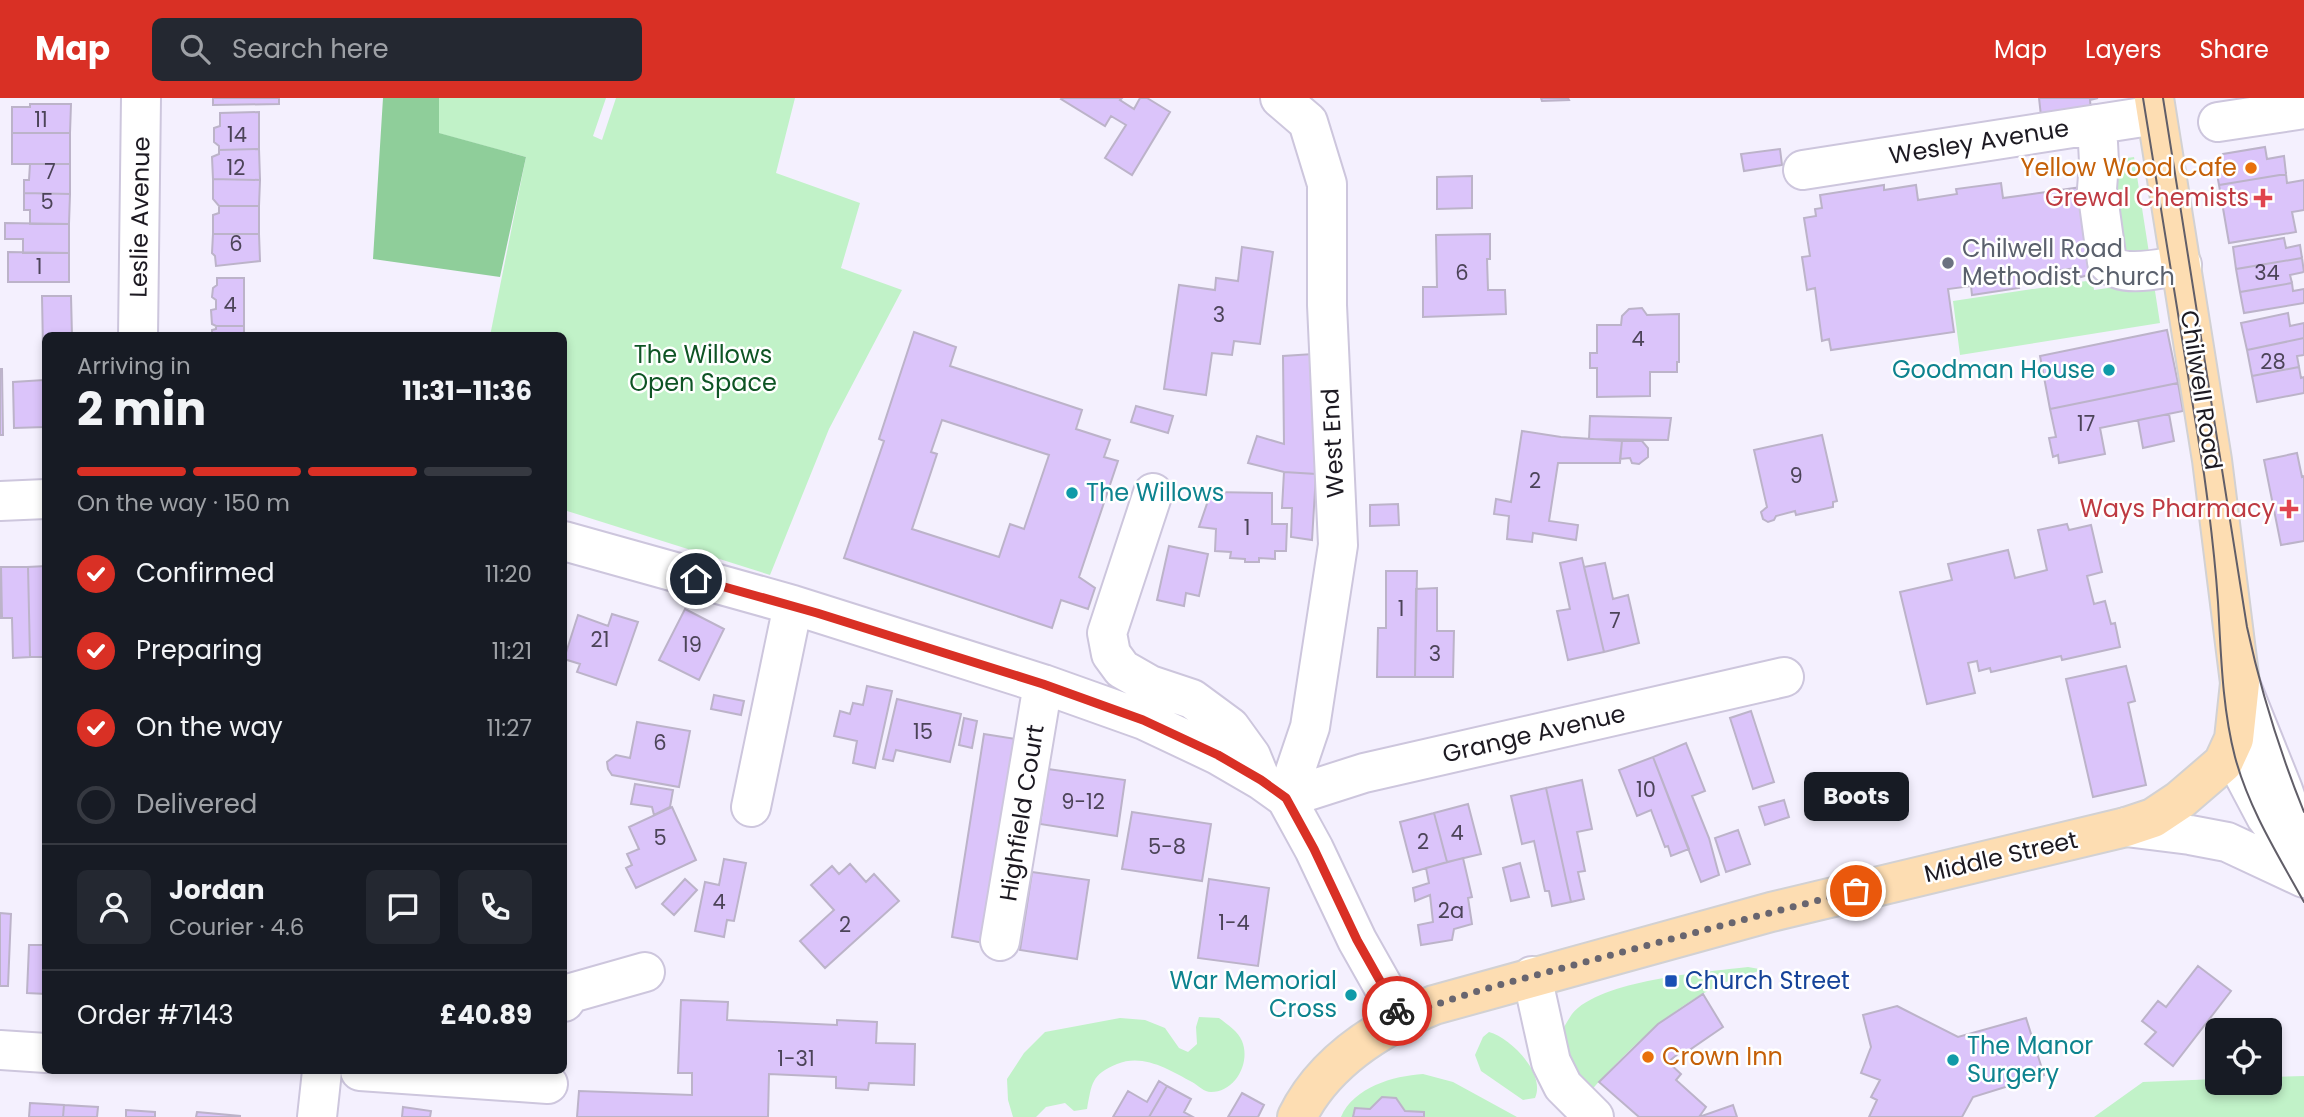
<!DOCTYPE html>
<html lang="en">
<head>
<meta charset="utf-8">
<style>
	body { margin:0; font-family:Poppins,sans-serif; background:#242831; color:#f1f3f6; height:100vh; display:flex; flex-direction:column; font-size:26px; white-space:nowrap }
	* { box-sizing:border-box; margin:0 }
	p { font-size:23px; color:#9ea1a6 }
	.icon { flex:none; width:38px; height:38px; fill:none; stroke:currentColor; stroke-width:2; stroke-linecap:round; stroke-linejoin:round }
	.map { position:relative; flex:1; overflow:hidden }
	.details { position:absolute; left:42px; top:234px; width:525px; height:742px; display:flex; flex-direction:column; background:#171b24; border-radius:10px; box-shadow:0 4px 10px #0003 }
	.details>* { flex:none }
	.fabs { position:absolute; left:2205px; top:920px; display:grid; gap:14px }
	.fabs a { display:grid; place-items:center; width:77px; height:77px; border-radius:10px; background:#171b24; box-shadow:0 4px 10px #0003; font-size:35px }
	.pin { position:absolute; display:grid; place-items:center; width:60px; height:60px; color:#fff; margin:-30px; border:4px solid #fff; border-radius:50%; box-shadow:0 2px 7px #0007 }
	.courier { position:absolute; display:grid; place-items:center; width:70px; height:70px; margin:-35px; border:5px solid #d93025; border-radius:50%; background:#fff; color:#222; box-shadow:0 2px 9px #0007 }
	.bubble { position:absolute; height:49px; border-radius:10px; background:#171b24; box-shadow:0 4px 10px #0003; font-size:23px; font-weight:700; line-height:49px; text-align:center }
	.overview em { font-style:normal; font-weight:700 }
	.overview div { display:flex; flex-direction:column-reverse }
	.overview { display:flex; align-items:center; justify-content:space-between; height:119px; padding:0 35px }
	h1 { font-size:46px; font-weight:700; line-height:52px }
	.bar { display:grid; grid-template-columns:repeat(4,1fr); gap:10px 7px; align-content:center; height:84px; padding:0 35px }
	.bar i { height:9px; border-radius:5px; background:#363941 }
	.bar .active { background:#d93025 }
	.bar p { grid-column:span 4 }
	.line { display:flex; align-items:center; gap:18px; padding:0 35px; border-top:2px solid #363941 }
	.line div { flex:1 }
	.round { display:grid; place-items:center; flex:none; width:74px; height:74px; border-radius:10px; background:#242831 }
	ol { padding:0 35px; list-style:none }
	li { display:flex; align-items:center; gap:21px; height:77px }
	li p { margin-inline-start:auto }
	li .icon { padding:7px; border-radius:50%; background:#d93025; color:#fff; stroke-width:4 }
	li:last-child { color:#9ea1a6 }
	li i { width:38px; height:38px; border:4px solid #363941; border-radius:50% }
	header { display:flex; align-items:center; gap:42px; box-sizing:border-box; height:98px; padding:0 35px; background:#d93025; color:#fff }
	header strong { font-size:33px }
	nav { display:flex; gap:38px; margin-inline-start:auto; font-size:24px }
	.search { width:490px; height:63px; background:#242831; display:flex; align-items:center; gap:18px; box-sizing:border-box; padding:0 24px; border-radius:10px; color:#9ea1a6; font-size:26px }
	.map>svg:first-child { display:block }
	.green { fill:#c1f2c8 }
	.forest { fill:#8fce9a }
	.building { fill:#dbc4fa; stroke:#bcb3c9; stroke-width:2; fill-rule:evenodd }
	.lines { fill:none; stroke-linecap:round; stroke-linejoin:round }
	.minor-casing { stroke:#cdc6dd; stroke-width:42 }
	.major-casing { stroke:#d2d1d3; stroke-width:42 }
	.minor { stroke:#fff; stroke-width:38 }
	.major { stroke:#fdddb2; stroke-width:38 }
	.tram { stroke:#615e68; stroke-width:2 }
	.done { stroke:#68656f; stroke-width:7; stroke-dasharray:0 12.6 }
	.route { stroke:#d93025; stroke-width:9 }
	.food-dot { fill:#e8710a; stroke:#fff; stroke-width:2.5 }
	.health-dot { fill:#e0444e; stroke:#fff; stroke-width:2.5 }
	.worship-dot { fill:#6b7280; stroke:#fff; stroke-width:2.5 }
	.culture-dot { fill:#0f9aa8; stroke:#fff; stroke-width:2.5 }
	.transit-dot { fill:#1a4fb4; stroke:#fff; stroke-width:2.5 }
	.labels { text-anchor:middle; stroke-width:5; stroke-linejoin:round; paint-order:stroke }
	.number-label { font-size:21px; fill:#4c4458 }
	.street-label { font-size:24px; fill:#1d1a22; stroke:#fff }
	.food-label { font-size:24px; fill:#c56008; stroke:#fff; text-anchor:end }
	.health-label { font-size:24px; fill:#be3a42; stroke:#fff; text-anchor:end }
	.worship-label { font-size:24px; fill:#5b616d; stroke:#fff; text-anchor:start }
	.park-label { font-size:24px; fill:#0e5424; stroke:#fff }
	.culture-label { font-size:24px; fill:#0d838f; stroke:#fff; text-anchor:end }
	.transit-label { font-size:24px; fill:#164399; stroke:#fff; text-anchor:start }
</style>
</head>
<body>
<header>
<strong>Map</strong>
<div class="search"><svg class="icon" aria-label="search" viewBox="0 0 24 24"><circle cx="10" cy="10" r="6"/><path d="M15 15l6 6"/></svg>Search here</div>
<nav><a>Map</a><a>Layers</a><a>Share</a></nav>
</header>
<div class="map">
<svg width="2304" height="1019" viewBox="0 0 2304 1019">
	<rect width="100%" height="100%" fill="#f4f0fe"/>
	<!-- green -->
	<path class="green" d="M439,0H606L593,38L602,42L616,0H795L776,75L860,105L841,170L902,192L829,331L770,477L564,412V238H490L526,59L438,35Z
		M2134,59L2160,225L1960,257L1953,203L2093,182L2094,192L2122,188L2113,62Z
		M1748,869L1765,872C1695,885 1633,945 1588,996L1577,985L1561,935C1564,929 1568,922 1572,916C1600,882 1705,874 1748,869Z
		M1199,919L1219,920C1228,927 1238,933 1242,943C1251,965 1235,994 1211,994C1204,994 1199,988 1192,984C1170,972 1143,955 1117,966C1091,977 1092,985 1087,1011L1074,1013L1065,1005L1046,1009L1036,1019H1013L1008,1002L1007,981L1024,955L1045,934L1120,920L1145,922L1165,930L1179,950L1188,954L1197,946L1196,929Z
		M1489,934C1511,940 1546,976 1535,1000L1523,1002L1481,973L1475,957L1483,939Z
		M1423,976L1453,984L1517,1019H1424V1014L1405,1013L1396,1000L1382,999L1370,1011L1355,1010L1353,1019H1341C1354,989 1393,978 1423,976Z
		M2304,978V1019H2094L2143,984L2217,981V985H2270V979Z"/>
	<!-- forest -->
	<path class="forest" d="M383,0H439V35L526,59L500,179L373,161Z"/>
	<!-- building -->
	<path class="building" d="M213,0H279V6L213,7Z
		M1062,0H1122L1120,2L1134,11L1140,0H1147L1170,14L1132,77L1105,60L1126,27L1111,18L1105,28L1061,1Z
		M1541,0H1568L1569,2L1542,3Z
		M2039,0H2098L2090,2L2091,12L2041,18Z
		M30,6H71L70,35H12V9H30Z
		M259,14V51L219,52V48L214,44V30L220,28V15Z
		M12,35H70V66H12Z
		M2265,49L2267,61L2284,58L2286,76L2219,87L2215,65L2223,56Z
		M259,51L260,82L213,81L212,59L219,56V52Z
		M1780,51L1782,67L1744,73L1741,56Z
		M30,66H70V96L24,95V82H29Z
		M2286,76L2287,85L2304,82V112L2292,114L2296,134L2229,145L2219,87Z
		M1472,78V110L1437,111V79Z
		M213,81L260,82L259,108H219L213,101Z
		M2001,85L2003,100L2089,88L2094,172L2088,177L2081,179L2075,170L2017,178L2019,190L1972,197L1971,188L1948,191L1954,234L1831,252L1829,241L1822,243L1815,190L1807,192L1802,159L1810,158L1804,120L1816,118L1815,111L1822,110L1820,97L1884,87V92L1916,87L1918,102L1957,96L1956,91Z
		M24,95L70,96L69,126H30V112H24Z
		M219,108H259V136H213V117L219,115Z
		M5,125L69,126V155H23V141H5Z
		M213,136H259L260,163L216,168L215,158L212,155Z
		M1490,136V161H1487L1488,192H1505L1506,216L1423,219V189H1437L1436,137Z
		M2284,140L2286,150L2300,147L2302,160L2236,171L2233,149Z
		M1242,149L1273,154L1260,246L1234,243L1232,257L1212,255L1206,297L1164,291L1179,187L1215,192L1216,180L1238,183Z
		M8,154L69,155V184H8Z
		M2302,160L2304,174L2290,177L2292,185L2240,194L2236,171Z
		M217,180H244V228H216L212,226L211,212L216,211V202L212,199L213,190L217,187Z
		M2292,185L2293,193L2304,191V205L2244,215L2240,194Z
		M42,198H71L72,238H46V251H43Z
		M1642,210L1647,217L1679,216V264H1677V274H1650V298L1597,299V270H1590V255H1597V227H1621L1622,218L1629,211Z
		M2288,215L2290,228L2304,225V240L2247,252L2241,225Z
		M216,228H244V238H212V232L216,231Z
		M2167,232L2178,285L2050,311L2040,258Z
		M914,234L956,249L950,268L1082,312L1076,331L1110,342L1104,359L1118,363L1079,479L1095,490L1088,511L1061,502L1052,530L844,460L884,343L879,341ZM942,322L1049,357L1024,431L1010,426L999,459L912,431L937,356L931,354Z
		M2304,240V257L2297,258L2299,269L2252,278L2247,252Z
		M43,251H46V329L44,282Z
		M1313,256L1316,376L1284,374L1248,365L1257,338L1284,346L1283,258Z
		M2299,269L2301,280L2304,279V295L2257,304L2252,278Z
		M0,271H2L3,337H0Z
		M44,282L45,329L14,330L13,284Z
		M2178,285L2183,313L2100,330L2105,356L2059,365L2058,357L2053,359L2049,340L2056,339L2050,311Z
		M1136,308L1173,318L1168,335L1131,324Z
		M2169,316L2174,343L2143,350L2138,322Z
		M1590,318L1671,320L1668,342L1589,341Z
		M1522,333L1561,339L1622,343L1620,365H1558L1549,423L1578,427L1576,442L1533,435L1532,444L1507,441L1509,418L1494,416L1496,401L1511,404Z
		M1822,337L1837,403L1833,404V409L1796,417L1795,413L1776,418L1774,422L1768,424L1763,421L1761,414L1767,409L1754,352Z
		M1622,343H1642L1648,350V359L1639,366L1632,365L1630,360L1620,361Z
		M2297,355L2302,379L2304,378V443L2281,447L2264,362Z
		M1284,374L1316,376L1312,442L1291,439L1292,410H1282Z
		M1211,394L1272,395V426H1287L1286,453H1275V461L1259,460V464H1245V461L1230,460L1231,454L1215,453L1216,431L1199,429Z
		M1398,406L1399,427L1370,428V407Z
		M2067,426L2069,432L2091,427L2102,474L2087,478L2094,506L2105,503L2111,526L2115,525L2120,549L2062,562L2061,558L1991,574L1990,570L1979,573L1977,563L1968,565L1975,595L1927,606L1900,494L1952,482L1948,466L2008,452L2015,480L2047,472L2038,432Z
		M1169,448L1208,456L1199,498L1186,495L1184,508L1157,502Z
		M1582,460L1604,554L1568,562L1557,513L1570,511L1560,465Z
		M1605,465L1613,501L1628,497L1639,545L1604,554L1584,469Z
		M46,468V559H30L28,469Z
		M0,469L2,520H0Z
		M1,469H28L30,559L13,560L12,520H2Z
		M1386,473H1417L1415,579H1377L1378,530H1386Z
		M1437,490V533H1454L1453,579H1415L1416,491Z
		M685,511L724,531L699,582L659,562Z
		M612,516L638,524L616,587L577,574L580,566L564,561L578,517L608,528Z
		M2126,568L2135,603L2128,605L2146,687L2093,699L2066,581Z
		M867,588L892,593L875,670L853,665L857,643L834,638L840,613L850,616L853,605L863,607Z
		M714,597L744,603L741,617L711,611Z
		M897,601L961,616L950,664L896,652L893,663L883,661Z
		M1751,613L1774,684L1753,691L1730,620Z
		M964,620L977,623L972,650L959,647Z
		M637,624L690,633L679,689L612,677L608,671L607,664L616,657L630,660Z
		M984,636L1016,641L984,845L952,839Z
		M1686,645L1705,693L1692,698L1709,740L1719,777L1701,784L1653,659Z
		M1653,659L1689,751L1671,758L1668,748L1665,749L1651,712L1637,718L1619,672Z
		M1048,671L1125,682L1117,738L1040,726Z
		M1582,682L1592,731L1577,734L1585,773L1578,774L1584,801L1571,804L1546,690Z
		M635,686L673,692L670,709L654,717L652,709L631,706Z
		M1546,690L1571,804L1552,808L1549,793H1545L1534,743L1522,746L1511,698Z
		M1784,702L1789,719L1765,727L1759,709Z
		M1468,706L1481,756L1447,764L1434,715Z
		M672,709L696,762L636,790L626,770L632,767L627,756L639,751L629,729Z
		M1132,714L1211,726L1202,783L1122,771Z
		M1434,715L1447,764L1413,774L1400,724Z
		M1738,732L1750,766L1726,774L1715,740Z
		M1463,760L1472,799L1468,800L1472,826L1454,831L1452,842L1421,847L1418,827L1433,824L1430,797L1415,803L1413,790L1429,785L1426,770Z
		M724,761L746,765L734,823L727,822L724,839L695,833L705,784L719,787Z
		M1520,765L1529,799L1511,803L1503,770Z
		M850,766L866,784L874,776L899,803L825,870L800,843L834,812L811,787L832,768L839,776Z
		M1032,774L1089,782L1077,861L1020,852Z
		M685,781L697,792L674,817L662,806Z
		M1209,781L1269,790L1258,868L1198,860Z
		M0,815L11,816L8,888H0Z
		M29,847H46V896L27,895Z
		M2198,868L2231,893L2173,968L2145,946L2156,934L2142,923L2158,903L2166,909Z
		M1703,896L1723,929L1685,955L1683,952L1668,964L1681,976L1676,982L1706,1009L1699,1019H1639L1599,984L1658,926Z
		M681,902L728,904L727,922L837,927V922L877,924L876,945L915,946L914,987L869,985L868,992L836,990V979L769,976L768,1019H577L579,993L692,997V975H678Z
		M1897,908L1958,939L2026,920L2044,977L1973,999L1962,1019H1869L1877,1002L1871,999L1880,982L1861,975L1871,949L1863,917Z
		M1159,983L1167,988L1149,1019H1113L1128,993L1147,1004Z
		M1167,988L1191,1001L1184,1014L1193,1019H1149Z
		M1242,995L1264,1007L1258,1019H1228Z
		M1382,999L1396,1000L1405,1013L1424,1014V1019H1353L1355,1010L1370,1011Z
		M30,1005L64,1007L63,1019H29Z
		M64,1007L98,1009L97,1019H63Z
		M1733,1007L1737,1019H1699Z
		M403,1009L431,1013L430,1019H402Z
		M126,1012L155,1014V1019H126Z
		M197,1014L240,1018V1019H196Z"/>
	<g class="lines">
		<!-- minor casing -->
		<g class="minor-casing">
			<path id="minor" d="M1280,0L1308,24L1327,86V207L1338,447L1310,629L1286,700
				M2218,24L2304,11
				M2097,26L2099,64L2097,91L2107,164C2123,181 2161,170 2182,167
				M1803,72L2156,17
				M138,238L141,0
				M1153,395L1107,535L1111,556L1122,571L1150,587L1192,601L1230,629L1251,658L1260,680
				M0,403L46,401
				M564,443L793,507L1043,586L1144,622L1218,657L1261,682L1286,700L1314,751L1357,842L1401,920
				M2240,585L2283,692L2304,754
				M2230,651L2266,719L2289,750
				M1286,700L1364,675L1784,579
				M751,709L793,507
				M2126,729L2190,737L2227,744L2304,780
				M1000,843L1043,586
				M1532,878L1551,964L1563,988L1594,1019
				M564,904L571,895L645,874
				M0,952L46,955
				M360,973L548,986
				M317,1019L322,973"/>
		</g>
		<!-- major casing -->
		<g class="major-casing">
			<path id="major" d="M1297,1019C1324,964 1380,929 1434,907L1771,814L2126,729L2153,720L2180,702L2223,665L2234,641L2240,585L2212,362L2154,0"/>
		</g>
		<!-- minor -->
		<use href="#minor" class="minor"/>
		<!-- major -->
		<use href="#major" class="major"/>
		<!-- tram -->
		<path class="tram" d="M2143,0L2204,376C2210,419 2215,461 2218,504C2221,555 2222,609 2235,659C2249,711 2278,757 2304,804
			M2163,0L2247,529C2261,594 2279,652 2304,714"/>
	</g>
	<g class="lines">
		<!-- done -->
		<path class="done" d="M1397,913L1401,920C1461,895 1526,880 1589,863C1678,839 1767,815 1856,793"/>
		<!-- route -->
		<path class="route" d="M696,481L817,515L1043,586L1143,622L1218,657L1261,682L1286,700L1314,751L1357,842L1397,913"/>
	</g>
	<!-- markers -->
	<g class="food-dot">
		<circle cx="2251" cy="70" r="7"/>
		<circle cx="1648" cy="959" r="7"/>
	</g>
	<g class="health-dot">
		<path d="M2259.5 89.5h7v7h7v7h-7v7h-7v-7h-7v-7h7z"/>
		<path d="M2285.5 400.5h7v7h7v7h-7v7h-7v-7h-7v-7h7z"/>
	</g>
	<circle class="worship-dot" cx="1948" cy="165" r="7"/>
	<g class="culture-dot">
		<circle cx="2109" cy="272" r="7"/>
		<circle cx="1072" cy="395" r="7"/>
		<circle cx="1351" cy="897" r="7"/>
		<circle cx="1953" cy="962" r="7"/>
	</g>
	<rect class="transit-dot" x="1664" y="876" width="14" height="14" rx="3.5"/>
	<g class="labels">
		<!-- number labels -->
		<g class="number-label">
			<text x="41" y="29">11</text>
			<text x="237" y="44">14</text>
			<text x="236" y="77">12</text>
			<text x="50" y="81">7</text>
			<text x="47" y="111">5</text>
			<text x="236" y="153">6</text>
			<text x="39" y="176">1</text>
			<text x="1462" y="182">6</text>
			<text x="2267" y="182">34</text>
			<text x="230" y="214">4</text>
			<text x="1219" y="224">3</text>
			<text x="1638" y="248">4</text>
			<text x="2273" y="271">28</text>
			<text x="2086" y="333">17</text>
			<text x="1796" y="385">9</text>
			<text x="1535" y="390">2</text>
			<text x="1247" y="437">1</text>
			<text x="1401" y="518">1</text>
			<text x="1615" y="530">7</text>
			<text x="600" y="549">21</text>
			<text x="692" y="554">19</text>
			<text x="1435" y="563">3</text>
			<text x="923" y="641">15</text>
			<text x="660" y="652">6</text>
			<text x="1646" y="699">10</text>
			<text x="1083" y="711">9-12</text>
			<text x="1457" y="742">4</text>
			<text x="660" y="747">5</text>
			<text x="1423" y="751">2</text>
			<text x="1167" y="756">5-8</text>
			<text x="719" y="811">4</text>
			<text x="1451" y="820">2a</text>
			<text x="1234" y="832">1-4</text>
			<text x="845" y="834">2</text>
			<text x="796" y="968">1-31</text>
		</g>
		<!-- street labels -->
		<g class="street-label">
			<text transform="translate(1979 44) rotate(-9)" y="8">Wesley Avenue</text>
			<text transform="translate(140 119) rotate(-89)" y="8">Leslie Avenue</text>
			<text transform="translate(2201 292) rotate(81)" y="8">Chilwell Road</text>
			<text transform="translate(1333 345) rotate(-93)" y="8">West End</text>
			<text transform="translate(1534 636) rotate(-13)" y="8">Grange Avenue</text>
			<text transform="translate(1022 715) rotate(-81)" y="8">Highfield Court</text>
			<text transform="translate(2001 759) rotate(-13)" y="8">Middle Street</text>
		</g>
		<!-- food labels -->
		<g class="food-label">
			<text x="2237" y="78">Yellow Wood Cafe</text>
			<text x="1662" y="967" text-anchor="start">Crown Inn</text>
		</g>
		<!-- health labels -->
		<g class="health-label">
			<text x="2249" y="108">Grewal Chemists</text>
			<text x="2275" y="419">Ways Pharmacy</text>
		</g>
		<!-- worship labels -->
		<g class="worship-label">
			<text x="1962" y="159">Chilwell Road<tspan x="1962" dy="28">Methodist Church</tspan></text>
		</g>
		<!-- park labels -->
		<g class="park-label">
			<text x="703" y="265">The Willows<tspan x="703" dy="28">Open Space</tspan></text>
		</g>
		<!-- culture labels -->
		<g class="culture-label">
			<text x="2095" y="280">Goodman House</text>
			<text x="1086" y="403" text-anchor="start">The Willows</text>
			<text x="1337" y="891">War Memorial<tspan x="1337" dy="28">Cross</tspan></text>
			<text x="1967" y="956" text-anchor="start">The Manor<tspan x="1967" dy="28">Surgery</tspan></text>
		</g>
		<!-- transit labels -->
		<g class="transit-label">
			<text x="1685" y="891">Church Street</text>
		</g>
	</g>
</svg>
<div class="fabs">
<a><svg class="icon" aria-label="locate" viewBox="0 0 24 24"><circle cx="12" cy="12" r="6"/><path d="M12 2v4M12 18v4M2 12h4M18 12h4"/></svg></a>
</div>
<div class="pin" style="left:1856px;top:793px;background:#ea580c"><svg class="icon" aria-label="bag" viewBox="0 0 24 24"><path d="M5 8h14l-1 12H6zM9 8a3 3 0 0 1 6 0"/></svg></div>
<div class="pin" style="left:696px;top:481px;background:#1f2937"><svg class="icon" aria-label="home" viewBox="0 0 24 24"><path d="M3 11l9-7 9 7M6 9v11h12V9"/></svg></div>
<div class="courier" style="left:1397px;top:913px"><svg class="icon" aria-label="bike" viewBox="0 0 24 24"><circle cx="6" cy="16" r="4"/><circle cx="18" cy="16" r="4"/><path d="M6 16l4-8h5l3 8M10 8l3 8H6M13 5h3"/></svg></div>
<div class="bubble" style="left:1804px;top:674px;width:105px">Boots</div>
<section class="details">
<div class="overview"><div><h1>2 min</h1><p>Arriving in</p></div><em>11:31–11:36</em></div>
<div class="bar"><i class="active"></i><i class="active"></i><i class="active"></i><i></i><p>On the way · 150 m</p></div>
<ol>
<li><svg class="icon" aria-label="check" viewBox="0 0 24 24"><path d="M5 12l5 5 9-10"/></svg>Confirmed<p>11:20</p></li>
<li><svg class="icon" aria-label="check" viewBox="0 0 24 24"><path d="M5 12l5 5 9-10"/></svg>Preparing<p>11:21</p></li>
<li><svg class="icon" aria-label="check" viewBox="0 0 24 24"><path d="M5 12l5 5 9-10"/></svg>On the way<p>11:27</p></li>
<li><i></i>Delivered</li>
</ol>
<div class="line" style="height:126px"><a class="round"><svg class="icon" aria-label="person" viewBox="0 0 24 24"><circle cx="12" cy="8" r="4"/><path d="M4 21q1-7 8-7t8 7"/></svg></a><div><b>Jordan</b><p>Courier · 4.6</p></div><a class="round"><svg class="icon" aria-label="chat" viewBox="0 0 24 24"><path d="M4 5h16v11H9l-5 4z"/></svg></a><a class="round"><svg class="icon" aria-label="phone" viewBox="0 0 24 24"><path d="M5 4h4l2 5-3 2q2 4 5 5l2-3 5 2v4C11 20 4 13 5 4z"/></svg></a></div>
<div class="line" style="height:91px"><div>Order #7143</div><b>£40.89</b></div>
</section>
</div>
</body>
</html>
